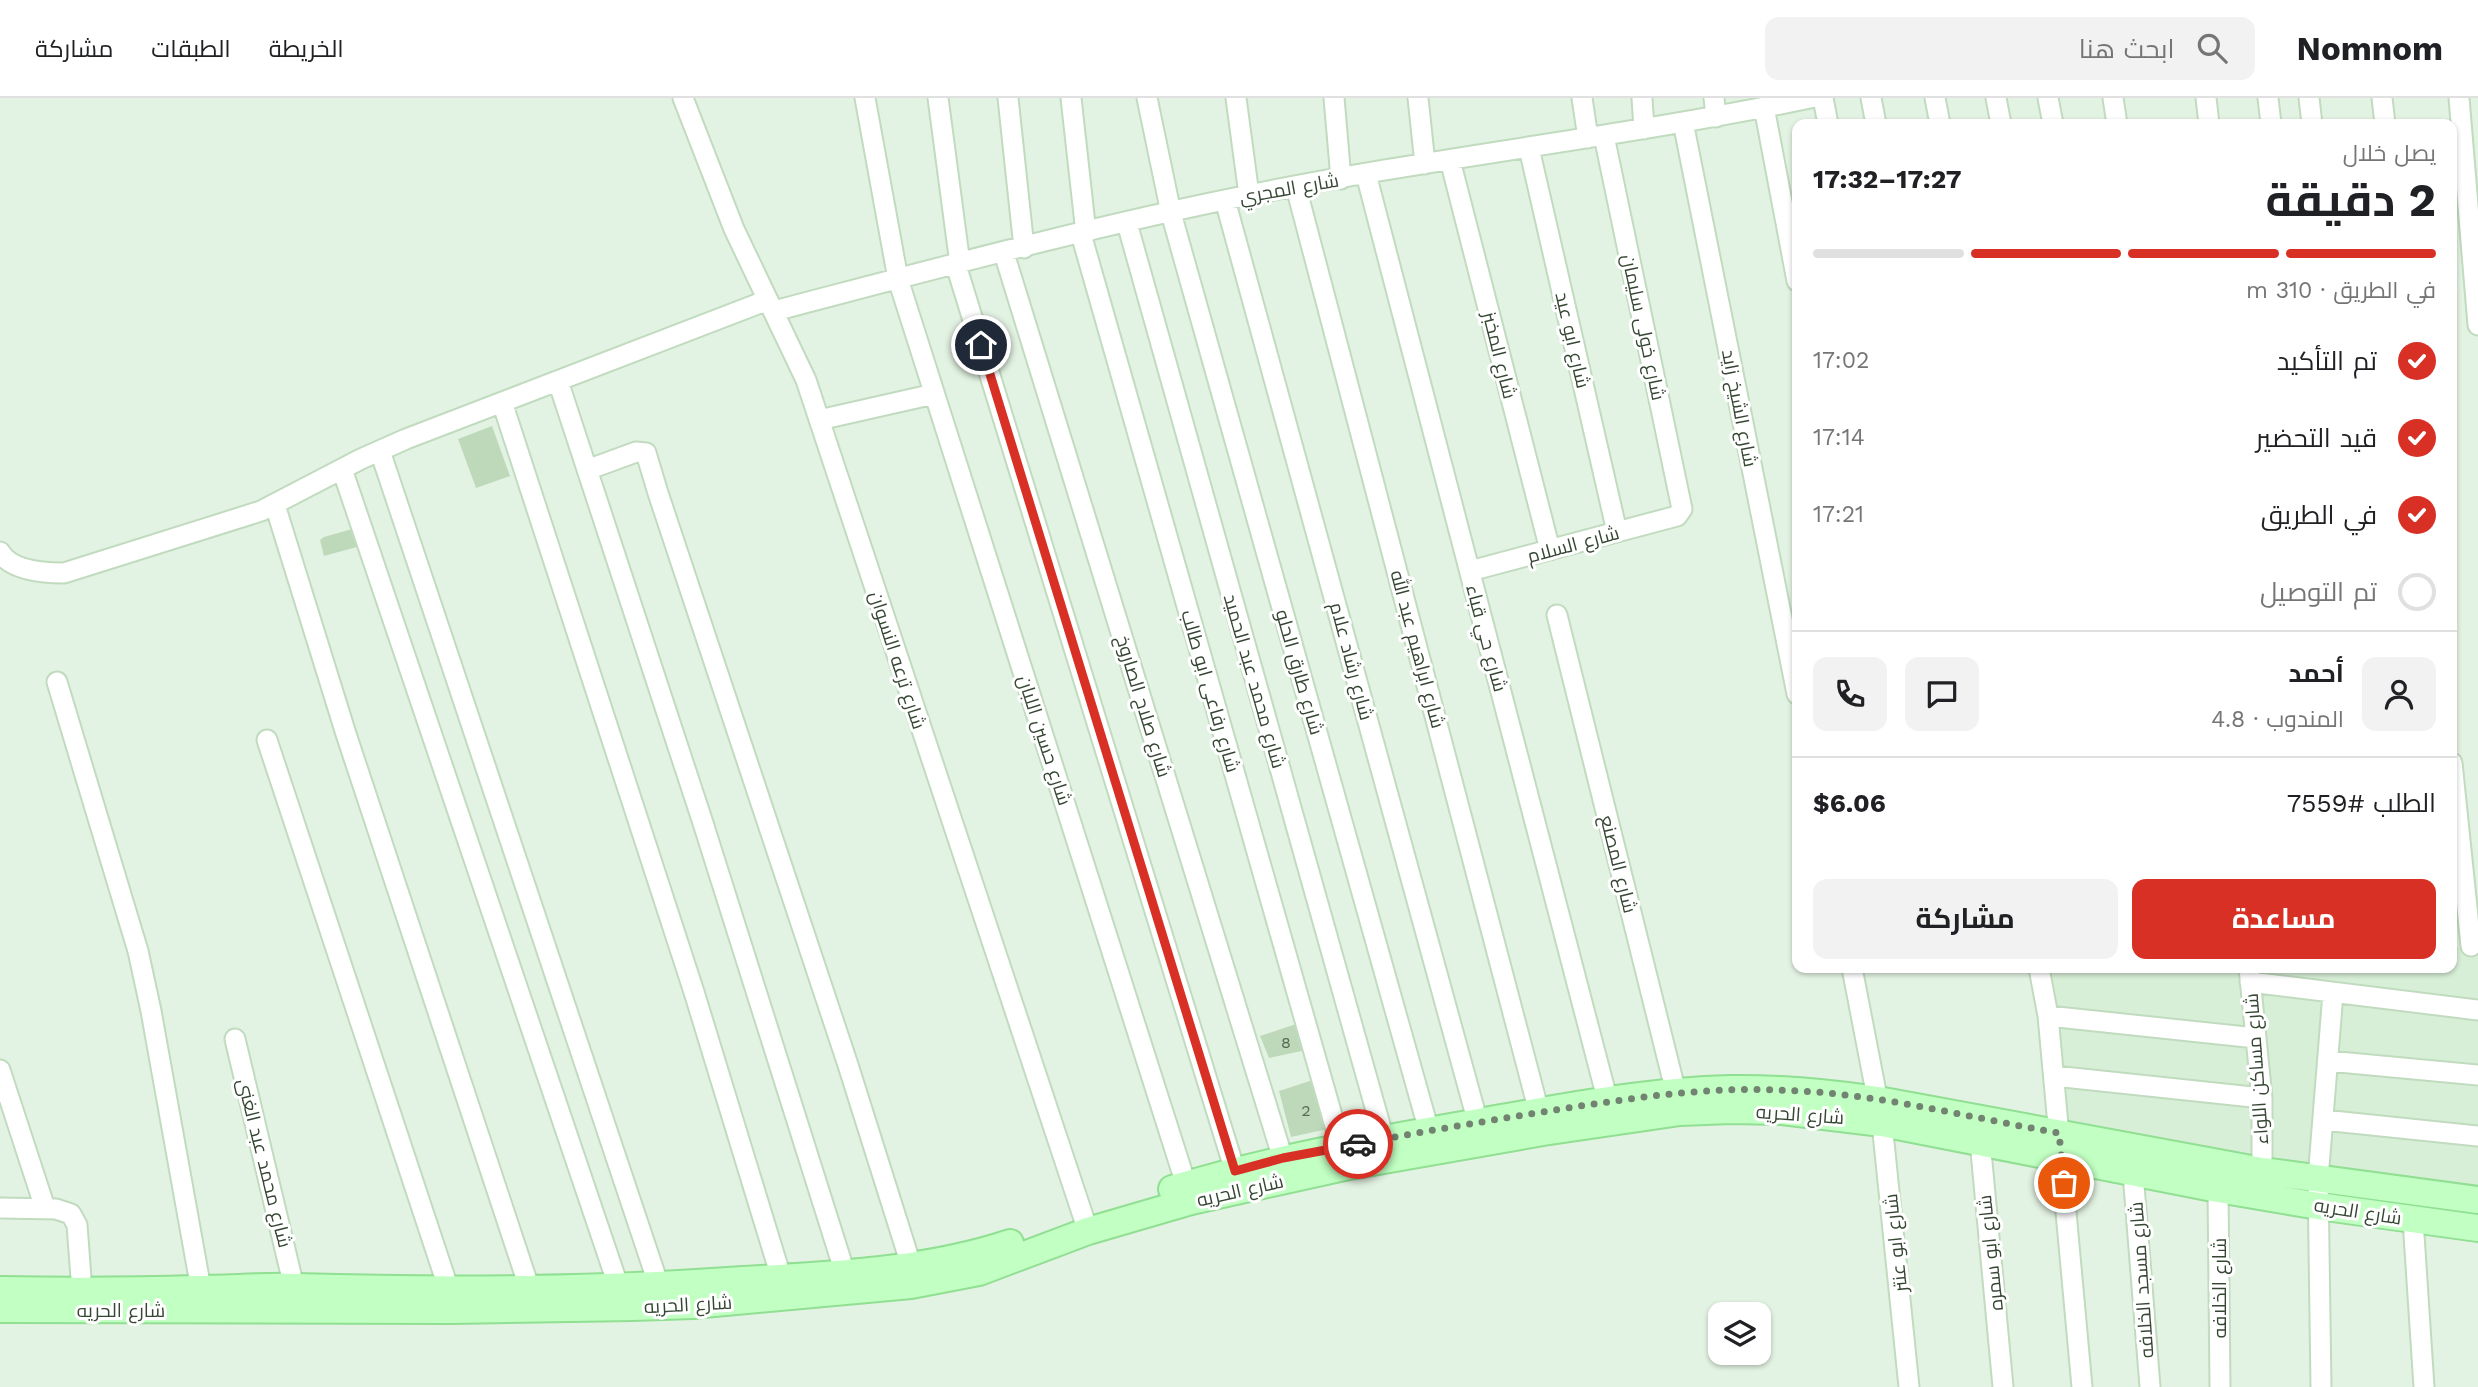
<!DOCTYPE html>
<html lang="ar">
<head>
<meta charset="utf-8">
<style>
	body { margin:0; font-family:"Work Sans",Cairo,sans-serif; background:#f2f2f2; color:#202124; direction:rtl; height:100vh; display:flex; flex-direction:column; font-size:26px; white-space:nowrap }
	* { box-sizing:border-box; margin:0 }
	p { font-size:23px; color:#757577 }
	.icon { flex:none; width:38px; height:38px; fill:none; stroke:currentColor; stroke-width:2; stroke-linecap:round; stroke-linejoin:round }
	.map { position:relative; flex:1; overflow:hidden; direction:ltr }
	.sheet { position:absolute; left:1792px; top:21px; width:665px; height:854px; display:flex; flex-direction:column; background:#fff; border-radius:14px; box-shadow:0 2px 5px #0004; direction:rtl }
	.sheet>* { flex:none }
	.tools { position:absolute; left:1708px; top:1204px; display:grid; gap:14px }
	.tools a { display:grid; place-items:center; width:63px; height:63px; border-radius:14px; background:#fff; box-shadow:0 2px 5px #0004; font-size:35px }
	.pin { position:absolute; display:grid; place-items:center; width:60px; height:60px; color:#fff; margin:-30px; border:4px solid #fff; border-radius:50%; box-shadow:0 2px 7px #0007 }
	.courier { position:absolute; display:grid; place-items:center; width:70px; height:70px; margin:-35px; border:5px solid #d93025; border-radius:50%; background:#fff; color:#222; box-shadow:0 2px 9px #0007 }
	.overview em { font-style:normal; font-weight:700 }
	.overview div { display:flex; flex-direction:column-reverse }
	.overview { display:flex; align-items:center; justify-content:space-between; height:119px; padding:0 21px }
	h1 { font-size:46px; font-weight:700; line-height:52px }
	.bar { display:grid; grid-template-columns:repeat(4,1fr); gap:10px 7px; align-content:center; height:84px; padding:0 21px }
	.bar i { height:9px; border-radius:5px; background:#e0e0e0 }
	.bar .active { background:#d93025 }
	.bar p { grid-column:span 4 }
	.line { display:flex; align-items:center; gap:18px; padding:0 21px; border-top:2px solid #e0e0e0 }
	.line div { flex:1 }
	.round { display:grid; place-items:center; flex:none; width:74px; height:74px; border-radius:14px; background:#f2f2f2 }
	ol { padding:0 21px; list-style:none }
	li { display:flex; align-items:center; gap:21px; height:77px }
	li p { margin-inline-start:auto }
	li .icon { padding:7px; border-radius:50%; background:#d93025; color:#fff; stroke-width:4 }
	li:last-child { color:#757577 }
	li i { width:38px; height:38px; border:4px solid #e0e0e0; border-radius:50% }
	.cta { display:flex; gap:14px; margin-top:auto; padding:14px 21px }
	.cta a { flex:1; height:80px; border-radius:14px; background:#d93025; color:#fff; font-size:28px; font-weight:700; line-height:80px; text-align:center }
	.cta a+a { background:#f2f2f2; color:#202124 }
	header { display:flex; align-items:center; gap:42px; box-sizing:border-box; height:98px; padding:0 35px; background:#fff; border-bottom:2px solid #e0e0e0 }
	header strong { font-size:33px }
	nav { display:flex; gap:38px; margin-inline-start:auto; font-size:24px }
	.search { width:490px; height:63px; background:#f2f2f2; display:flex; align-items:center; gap:18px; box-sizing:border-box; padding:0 24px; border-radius:14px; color:#757577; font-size:26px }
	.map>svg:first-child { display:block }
	.residential { fill:#d8efd7 }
	.building { fill:#bed9ba }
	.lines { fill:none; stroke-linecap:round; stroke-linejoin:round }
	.street-casing { stroke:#c1dbbf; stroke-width:23 }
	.secondary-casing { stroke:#91df92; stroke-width:30 }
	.street { stroke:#fff; stroke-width:19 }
	.secondary { stroke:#c1ffc3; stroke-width:26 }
	.done { stroke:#728371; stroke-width:7; stroke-dasharray:0 12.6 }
	.route { stroke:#d93025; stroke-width:9 }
	.labels { text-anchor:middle; stroke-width:6; stroke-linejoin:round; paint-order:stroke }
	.number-label { font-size:16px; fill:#576b55 }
	.street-label { font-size:19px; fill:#354633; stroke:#fff }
</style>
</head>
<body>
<header>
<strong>Nomnom</strong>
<div class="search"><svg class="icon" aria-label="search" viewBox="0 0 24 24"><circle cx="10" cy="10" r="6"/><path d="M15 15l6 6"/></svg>ابحث هنا</div>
<nav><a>الخريطة</a><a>الطبقات</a><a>مشاركة</a></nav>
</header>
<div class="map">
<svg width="2478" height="1289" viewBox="0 0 2478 1289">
	<rect width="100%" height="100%" fill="#e3f3e3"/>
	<!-- residential -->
	<path class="residential" d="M2452,849L2478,852V1117L2397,1108L2066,1054L2043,870H2452Z"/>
	<!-- building -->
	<path class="building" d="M492,328L510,378L476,390L458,341Z
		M359,429L364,447L324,458L320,442L324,439Z
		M1305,923L1311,951L1269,960L1260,938Z
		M1319,980L1332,1030L1291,1039L1279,993Z"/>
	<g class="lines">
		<!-- street casing -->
		<g class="street-casing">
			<path id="street" d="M683,0L734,131L806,282L1088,1133
				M865,0L898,181L1190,1099
				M938,0L960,166
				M1008,0L1024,150
				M1071,0L1086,135
				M1147,0L1171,115L1429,1033
				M1236,0L1249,97
				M1334,0L1341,81
				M1418,0L1425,66
				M1582,0L1588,40
				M1642,0L1644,31
				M1714,0L1716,19
				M1823,0L1828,26
				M1871,0L1876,26
				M1935,0L1940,26
				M1996,0L2001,26
				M2048,0L2053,26
				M2113,0L2117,26
				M2206,0L2209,26
				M2268,0L2271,26
				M2309,0L2312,26
				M2382,0L2385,26
				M2459,0L2478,227
				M1764,9L1797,183
				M1683,24L1797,596
				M1529,50L1617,434
				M1450,62L1550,452
				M1366,76L1608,1004
				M1296,89L1539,1014
				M1225,102L1478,1025
				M1127,125L1384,1041
				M1081,136L1341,1049
				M1004,155L1283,1061
				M956,167L1235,1073
				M774,213C931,172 1089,129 1249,97C1435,59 1624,39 1810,0
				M558,283L703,725L845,1175
				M502,304L694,894L781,1179
				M819,322L934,296
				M380,353L659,1188
				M342,371L619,1190
				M587,372L636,354L646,355L658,395L848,967L911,1167
				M275,407L346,636L530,1192
				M0,454C11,473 44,475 64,475L261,413L361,361L406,341L768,202
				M1470,473L1677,418L1682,411L1604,38
				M1557,517L1679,1007
				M57,584L138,853L151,913L201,1191
				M267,642L449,1192
				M2452,665L2471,848
				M1852,870L1882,1025L1909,1289
				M2039,870L2048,918L2082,1289
				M2249,870L2262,1000V1073
				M2250,884L2478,912
				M2048,918L2256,940
				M235,941L294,1189
				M2328,963L2478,977
				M0,972L45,1110
				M2054,978L2262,1000
				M2323,1022L2478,1038
				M1979,1032L2003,1289
				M2133,1075L2150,1289
				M2218,1091L2220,1289
				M0,1110L56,1111L71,1116L77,1127L82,1193
				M2413,1122L2424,1289
				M2321,1289L2318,1081L2333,895"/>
		</g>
		<!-- secondary casing -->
		<g class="secondary-casing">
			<path id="secondary" d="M1172,1091C1267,1062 1364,1044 1462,1027C1550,1012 1640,993 1730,991C1780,990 1829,995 1878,1002L2262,1073L2478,1102
				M0,1192C65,1193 130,1193 195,1191C229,1191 262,1188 295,1189C440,1193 584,1193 728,1183C821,1177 920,1175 1010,1145
				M0,1211L452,1212L633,1209L693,1207L911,1187L979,1174L1088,1133L1191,1103L1344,1069L1543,1034L1680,1014L1731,1012L1782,1013L1882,1025L2218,1091L2318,1108L2478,1130"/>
		</g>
		<!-- street -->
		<use href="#street" class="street"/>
		<!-- secondary -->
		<use href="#secondary" class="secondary"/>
	</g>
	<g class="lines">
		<!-- done -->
		<path class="done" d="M1358,1046C1425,1033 1493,1022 1561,1011C1633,1000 1704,989 1777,992C1872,994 1966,1019 2059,1035L2064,1085"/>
		<!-- route -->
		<path class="route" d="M981,247L1235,1073L1283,1060L1358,1046"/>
	</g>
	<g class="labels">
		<!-- number labels -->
		<g class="number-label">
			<text x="1286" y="950">8</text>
			<text x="1306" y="1018">2</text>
		</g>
		<!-- street labels -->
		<g class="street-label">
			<text transform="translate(1289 90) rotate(-10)" y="7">شارع المجري</text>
			<text transform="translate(1644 229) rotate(78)" y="7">شارع خولى سليمان</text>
			<text transform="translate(1573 242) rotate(77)" y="7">شارع ابو عيد</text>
			<text transform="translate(1500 257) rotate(76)" y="7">شارع المخبز</text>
			<text transform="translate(1740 310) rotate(79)" y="7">شارع الشيخ زايد</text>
			<text transform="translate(1573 446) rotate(-15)" y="7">شارع السلام</text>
			<text transform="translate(1487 540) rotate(75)" y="7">شارع حي قباء</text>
			<text transform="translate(1418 551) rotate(75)" y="7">شارع ابراهيم عبد الله</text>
			<text transform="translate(898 562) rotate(72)" y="7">شارع ترعه النسوان</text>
			<text transform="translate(1352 563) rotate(75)" y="7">شارع رشاد علام</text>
			<text transform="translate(1300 574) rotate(74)" y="7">شارع طارق الحلو</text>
			<text transform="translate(1255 583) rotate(74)" y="7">شارع محمد عبد الحميد</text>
			<text transform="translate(1211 593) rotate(74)" y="7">شارع رفاعى ابو طالب</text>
			<text transform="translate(1144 608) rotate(73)" y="7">شارع صلاح الصاروخ</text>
			<text transform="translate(1045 642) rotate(72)" y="7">شارع حسين اللبان</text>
			<text transform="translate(1619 766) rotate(76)" y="7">شارع المصنع</text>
			<text transform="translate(2256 971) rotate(-94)" y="7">شارع مساكن اللواء</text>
			<text transform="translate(1800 1016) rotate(4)" y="7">شارع الحريه</text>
			<text transform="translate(265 1065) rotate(76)" y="7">شارع محمد عبد الغنى</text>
			<text transform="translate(1240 1092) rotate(-13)" y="7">شارع الحريه</text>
			<text transform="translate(2358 1113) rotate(9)" y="7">شارع الحريه</text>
			<text transform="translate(1895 1145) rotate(-96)" y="7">شارع ابو عنتر</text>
			<text transform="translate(1990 1155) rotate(-96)" y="7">شارع ابو سمره</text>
			<text transform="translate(2141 1182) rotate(-94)" y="7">شارع مسجد الخلافه</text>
			<text transform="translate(2219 1190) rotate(-90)" y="7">شارع الخلافه</text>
			<text transform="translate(688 1206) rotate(-3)" y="7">شارع الحريه</text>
			<text x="121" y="1219">شارع الحريه</text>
		</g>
	</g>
</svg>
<div class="tools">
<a><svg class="icon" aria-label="layers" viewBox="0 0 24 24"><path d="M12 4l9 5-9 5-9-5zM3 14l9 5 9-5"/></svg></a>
</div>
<div class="pin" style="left:2064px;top:1085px;background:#ea580c"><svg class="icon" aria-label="bag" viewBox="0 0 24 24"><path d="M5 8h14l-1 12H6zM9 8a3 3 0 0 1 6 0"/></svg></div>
<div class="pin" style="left:981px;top:247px;background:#1f2937"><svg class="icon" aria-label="home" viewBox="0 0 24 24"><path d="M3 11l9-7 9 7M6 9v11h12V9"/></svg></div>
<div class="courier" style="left:1358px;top:1046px"><svg class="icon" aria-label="car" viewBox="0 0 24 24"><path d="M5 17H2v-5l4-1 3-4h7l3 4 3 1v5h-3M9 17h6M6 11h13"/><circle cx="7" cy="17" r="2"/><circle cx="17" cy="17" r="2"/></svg></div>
<section class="sheet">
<div class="overview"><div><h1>2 دقيقة</h1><p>يصل خلال</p></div><em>17:27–17:32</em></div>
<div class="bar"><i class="active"></i><i class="active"></i><i class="active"></i><i></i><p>في الطريق · 310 m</p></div>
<ol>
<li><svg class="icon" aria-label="check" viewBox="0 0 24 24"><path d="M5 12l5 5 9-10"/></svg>تم التأكيد<p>17:02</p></li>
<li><svg class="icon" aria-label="check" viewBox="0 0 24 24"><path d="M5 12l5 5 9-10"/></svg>قيد التحضير<p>17:14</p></li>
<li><svg class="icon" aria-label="check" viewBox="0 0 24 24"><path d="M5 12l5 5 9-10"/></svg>في الطريق<p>17:21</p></li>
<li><i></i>تم التوصيل</li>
</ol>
<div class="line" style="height:126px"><a class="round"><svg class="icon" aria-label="person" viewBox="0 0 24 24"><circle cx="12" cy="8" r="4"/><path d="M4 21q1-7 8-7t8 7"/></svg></a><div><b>أحمد</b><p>المندوب · 4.8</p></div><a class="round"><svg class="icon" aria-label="chat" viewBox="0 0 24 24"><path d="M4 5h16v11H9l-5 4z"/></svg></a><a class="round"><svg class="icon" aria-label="phone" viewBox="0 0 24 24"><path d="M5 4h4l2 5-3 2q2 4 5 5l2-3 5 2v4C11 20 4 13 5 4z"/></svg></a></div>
<div class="line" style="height:91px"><div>الطلب #7559</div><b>$6.06</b></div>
<div class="cta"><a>مساعدة</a><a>مشاركة</a></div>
</section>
</div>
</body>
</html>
